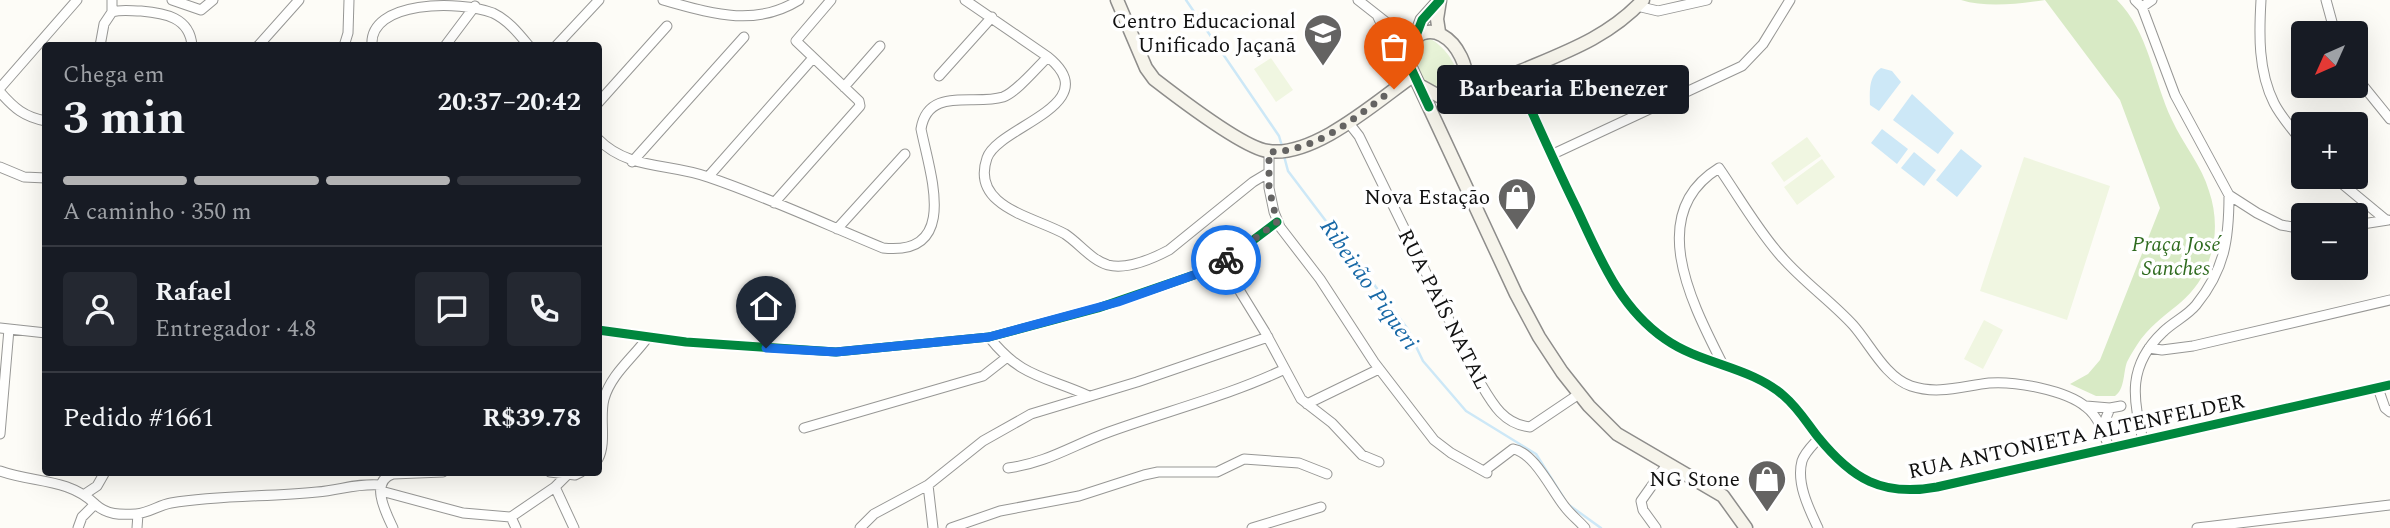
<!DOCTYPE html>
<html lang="pt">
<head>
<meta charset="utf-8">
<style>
	body { margin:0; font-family:Spectral,serif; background:#242831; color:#f1f3f6; height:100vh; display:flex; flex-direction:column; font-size:26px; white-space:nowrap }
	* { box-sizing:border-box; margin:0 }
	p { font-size:23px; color:#9ea1a6 }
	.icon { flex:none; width:38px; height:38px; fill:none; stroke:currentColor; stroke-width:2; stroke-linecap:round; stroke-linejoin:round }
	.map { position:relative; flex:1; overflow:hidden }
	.side { position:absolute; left:42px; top:42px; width:560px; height:434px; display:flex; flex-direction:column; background:#171b24; border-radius:7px; box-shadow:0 7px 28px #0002 }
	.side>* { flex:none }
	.needle { width:46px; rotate:225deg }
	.buttons { position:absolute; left:2291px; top:21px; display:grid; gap:14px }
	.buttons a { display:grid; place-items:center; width:77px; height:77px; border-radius:7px; background:#171b24; box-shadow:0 7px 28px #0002; font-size:35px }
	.pin { position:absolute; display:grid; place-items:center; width:60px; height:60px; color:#fff; margin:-72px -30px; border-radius:50% 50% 50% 0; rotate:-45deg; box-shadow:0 0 7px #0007 }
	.pin .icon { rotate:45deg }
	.courier { position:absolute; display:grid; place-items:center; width:70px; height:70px; margin:-35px; border:5px solid #1a73e8; border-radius:50%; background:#fff; color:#222; box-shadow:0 2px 9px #0007 }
	.bubble { position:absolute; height:49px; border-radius:7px; background:#171b24; box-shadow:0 7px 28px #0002; font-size:23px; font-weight:700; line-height:49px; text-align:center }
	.headline em { font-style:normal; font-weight:700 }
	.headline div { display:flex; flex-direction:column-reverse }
	.headline { display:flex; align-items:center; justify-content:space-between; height:119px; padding:0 21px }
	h1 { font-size:46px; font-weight:700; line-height:52px }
	.bar { display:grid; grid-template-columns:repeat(4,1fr); gap:10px 7px; align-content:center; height:84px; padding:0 21px }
	.bar i { height:9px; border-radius:5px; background:#363941 }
	.bar .on { background:#b2b2b3 }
	.bar p { grid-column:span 4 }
	.line { display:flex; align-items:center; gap:18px; padding:0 21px; border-top:2px solid #363941 }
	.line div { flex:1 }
	.round { display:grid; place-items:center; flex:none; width:74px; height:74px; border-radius:7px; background:#242831 }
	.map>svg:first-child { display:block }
	.green { fill:#e7f3d7 }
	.forest { fill:#d8eac5 }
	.pitch { fill:#f0f6e1 }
	.water { fill:#cde8f7 }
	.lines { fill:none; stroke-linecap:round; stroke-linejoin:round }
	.stream { stroke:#cde8f7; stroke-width:2.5 }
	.street-casing { stroke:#979795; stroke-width:11 }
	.secondary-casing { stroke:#8e8d8b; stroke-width:15 }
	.street { stroke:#fffffe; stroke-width:9 }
	.secondary { stroke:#f6f4eb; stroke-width:12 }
	.cycleway-casing { stroke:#fff; stroke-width:13 }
	.cycleway { stroke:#00873e; stroke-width:9 }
	.done { stroke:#646362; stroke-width:7; stroke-dasharray:0 12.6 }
	.route { stroke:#1a73e8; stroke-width:9 }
	.labels { text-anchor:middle; stroke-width:7; stroke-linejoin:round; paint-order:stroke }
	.poi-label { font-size:21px; fill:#111; stroke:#fff; text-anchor:end }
	.park-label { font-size:21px; font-style:italic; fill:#2f6b1f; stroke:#fff }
	.street-label { font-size:21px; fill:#111; stroke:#fff }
	.water-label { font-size:23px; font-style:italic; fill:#1768a6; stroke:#fff }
</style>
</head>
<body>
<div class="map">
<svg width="2390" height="528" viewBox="0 0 2390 528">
	<rect width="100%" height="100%" fill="#fdfcf7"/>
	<!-- green -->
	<path class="green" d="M1428,38C1445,44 1471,80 1449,92C1423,91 1396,53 1428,38Z"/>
	<!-- forest -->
	<path class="forest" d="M1961,0H2117C2149,32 2153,80 2172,120C2183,144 2202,166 2209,191C2216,211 2217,234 2211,254C2197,303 2168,305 2141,339C2136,346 2131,354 2127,362C2123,373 2125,389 2115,396H2096L2070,384L2088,374L2100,360L2160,208L2120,100L2045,0C2018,4 1987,8 1961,0Z"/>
	<!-- pitch -->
	<path class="pitch" d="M1271,58L1293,90L1276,102L1254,69Z
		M1807,137L1821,156L1784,182L1771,163Z
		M2024,157L2110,186L2067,320L1980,291Z
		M1822,159L1835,177L1797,205L1784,187Z
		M1984,320L2003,330L1983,369L1964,359Z"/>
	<!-- water -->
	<path class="water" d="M1881,68L1892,71L1901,82L1879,111L1870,105C1870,91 1868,77 1881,68Z
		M1912,94L1954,133L1938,154L1893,120Z
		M1882,129L1908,149L1897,164L1871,143Z
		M1961,149L1982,166L1957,197L1936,180Z
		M1914,152L1936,170L1924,186L1901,168Z"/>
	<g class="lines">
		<!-- stream -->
		<path class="stream" d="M1186,0L1279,136L1282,146
			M1284,156L1288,171L1407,328L1423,361L1466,411L1536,454L1565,500
			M1569,505L1601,528"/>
		<!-- street casing -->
		<g class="street-casing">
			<path id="street" d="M172,0L201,10L213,0
				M663,0C710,13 754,28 799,0
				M965,0L1048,57C1107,105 998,126 987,158C970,207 1035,217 1065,234C1079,243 1091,260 1108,265C1128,270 1152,259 1169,250L1253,182L1268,173
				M1358,0L1386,22L1414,38
				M2135,0L2142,7L2175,95L2229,195L2257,213L2281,225L2303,229
				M2261,0C2259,34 2258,71 2274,103C2281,117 2293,130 2303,143
				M2326,0L2335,33
				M1637,6L1658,11L1707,0
				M2142,7L2152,0
				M112,12C122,9 131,11 141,11C164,13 190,17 192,46
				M1378,17L1388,38L1406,57
				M100,46L104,24L112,12V0
				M258,46L299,0
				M344,46L348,33L349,0
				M372,46C368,0 460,0 493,13C508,20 519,34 529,46
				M445,46L475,6
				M556,46L599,0
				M1515,74C1535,119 1555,164 1577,209C1600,258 1619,307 1665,339C1702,365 1750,366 1784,396C1798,408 1807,423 1818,437C1852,479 1882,497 1937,487L2390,385
				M939,76L992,17
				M2356,77L2390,119
				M844,87L880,46
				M0,88L77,0
				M0,92C14,108 24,117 46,121
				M598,103L667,26
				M1348,122L1359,136L1478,379C1491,401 1502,424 1530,427L1579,394
				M598,139C628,170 670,163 708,177C767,197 825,224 883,248C960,256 930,174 921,129C928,86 974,106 1003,97C1017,92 1037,67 1048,57
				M1269,152V188L1274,212L1280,227L1320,279L1374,362L1434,440L1451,453L1487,473
				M1551,155L1742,66L1763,44L1790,0
				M632,162L744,37
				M0,167L24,177L46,178
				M708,177L813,58
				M2334,177L2386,220
				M774,203L860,106L859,101L796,41L831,0
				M2356,225L2388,220
				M837,229L905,154
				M1222,262L1265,332L1301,399L1332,423L1362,455L1379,462
				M0,328L46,333
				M598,330L686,342L836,352L989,337L1098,308L1194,275L1232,256L1277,222
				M989,337C1021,378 1045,376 1089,396
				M2149,348L2162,350L2193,346L2390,300
				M1722,363C1693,305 1644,214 1719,168C1739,197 1757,229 1780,255C1802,281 1830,300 1853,325C1870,344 1885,377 1911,386C1938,395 1963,386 1989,383C2015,381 2066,390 2086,407C2099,417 2104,434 2109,448
				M2378,388L2385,408L2390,412
				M1307,404L1379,369
				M2086,406L2110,408L2121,406
				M804,428L983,376L1006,358
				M2102,428L2110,408
				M0,434L9,329
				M2143,440C2132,398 2128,365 2163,332C2173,322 2187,316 2196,305C2225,269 2229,239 2229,195
				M598,459C607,442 599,418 604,399C611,374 633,358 648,337
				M1008,468C1047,463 1073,445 1109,432C1167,411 1228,396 1285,369
				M0,471C33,483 68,478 95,504
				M1484,471L1513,449C1534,452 1552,491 1565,507C1571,515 1579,521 1585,528
				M550,472L575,475L581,472
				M555,487L574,528
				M381,491L463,513L511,517
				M85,494L97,486L105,472
				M78,528L82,517L95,504C107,515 120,515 136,514C149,513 159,505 171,503C220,495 269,497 317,492C341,490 356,483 381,485
				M137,528L138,514
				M393,528C386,513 369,481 393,474L443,472
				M516,528L511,517L555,487L567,475
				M860,528L874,514L928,485
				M933,528L928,485L983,441L1031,414L1137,382L1268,337
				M951,528L1000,511L1079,496L1144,475L1158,472H1217L1244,459L1299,463L1327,474
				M1252,528L1321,507
				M1656,528L1643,510L1641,501L1668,463
				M1818,528C1809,509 1796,483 1802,461C1805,452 1813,445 1819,438
				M2197,528L2390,505"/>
		</g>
		<!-- secondary casing -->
		<g class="secondary-casing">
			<path id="secondary" d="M1117,0L1146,68L1154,79C1176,96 1243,148 1268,151C1314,158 1377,101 1414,75
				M1439,32L1437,19L1440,0
				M1416,36L1422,20L1440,0
				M1419,85L1446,100C1491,95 1451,11 1416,37C1407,43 1405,53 1408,62L1516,294L1539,337L1562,372L1589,406L1617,434L1723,496L1746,528
				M1456,98C1478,92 1496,82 1516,73C1563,53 1608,38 1643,0"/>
		</g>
		<!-- street -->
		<use href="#street" class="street"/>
		<!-- secondary -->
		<use href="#secondary" class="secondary"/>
		<!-- cycleway casing -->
		<g class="cycleway-casing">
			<path id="cycleway" d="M1515,74C1535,119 1555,164 1577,209C1600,258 1619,307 1665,339C1702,365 1750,366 1784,396C1798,408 1807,423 1818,437C1852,479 1882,497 1937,487L2390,385
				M1429,107L1408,62L1407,50L1416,36L1422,20L1440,0
				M598,330L686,342L836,352L989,337L1098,308L1194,275L1232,256L1277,222"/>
		</g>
		<!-- cycleway -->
		<use href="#cycleway" class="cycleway"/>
	</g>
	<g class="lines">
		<!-- done -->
		<path class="done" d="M1226,260L1277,222L1269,188V152C1319,151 1355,117 1394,89"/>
		<!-- route -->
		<path class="route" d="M766,348L836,352L989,337L1118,302L1194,275L1226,260"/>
	</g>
	<!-- icons -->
	<defs>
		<g id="school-pin" transform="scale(2.0125)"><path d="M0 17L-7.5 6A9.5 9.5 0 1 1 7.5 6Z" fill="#646362" stroke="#fff"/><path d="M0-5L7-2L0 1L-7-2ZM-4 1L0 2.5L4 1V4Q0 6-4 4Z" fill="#fff"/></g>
		<g id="shop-pin" transform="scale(2.0125)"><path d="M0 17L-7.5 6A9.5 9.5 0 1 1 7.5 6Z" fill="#646362" stroke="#fff"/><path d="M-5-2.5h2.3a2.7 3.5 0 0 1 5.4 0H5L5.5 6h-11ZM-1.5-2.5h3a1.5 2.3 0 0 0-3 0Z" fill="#fff"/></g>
	</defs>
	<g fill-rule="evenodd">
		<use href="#school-pin" x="1323" y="33"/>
		<use href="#shop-pin" x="1517" y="197"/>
		<use href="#shop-pin" x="1767" y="479"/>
	</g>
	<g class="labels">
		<!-- poi labels -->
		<g class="poi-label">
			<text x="1296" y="28">Centro Educacional<tspan x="1296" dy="24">Unificado Jaçanã</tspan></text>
			<text x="1490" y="204">Nova Estação</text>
			<text x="1740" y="486">NG Stone</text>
		</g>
		<!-- park labels -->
		<g class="park-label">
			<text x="2176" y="251">Praça José<tspan x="2176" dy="24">Sanches</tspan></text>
		</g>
		<!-- street labels -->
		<g class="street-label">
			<text transform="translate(1444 309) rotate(63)" y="7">RUA PAÍS NATAL</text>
			<text transform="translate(2076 436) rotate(-12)" y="7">RUA ANTONIETA ALTENFELDER</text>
		</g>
		<!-- water labels -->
		<g class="water-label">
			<text transform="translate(1370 284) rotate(55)" y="8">Ribeirão Piqueri</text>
		</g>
	</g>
</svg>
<div class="buttons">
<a><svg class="needle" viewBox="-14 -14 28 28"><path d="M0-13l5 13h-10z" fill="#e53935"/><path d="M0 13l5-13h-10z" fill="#9ea1a6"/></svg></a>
<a>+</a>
<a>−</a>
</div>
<div class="pin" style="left:1394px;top:89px;background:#ea580c"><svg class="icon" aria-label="bag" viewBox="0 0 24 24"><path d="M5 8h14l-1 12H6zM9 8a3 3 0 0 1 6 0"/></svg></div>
<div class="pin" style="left:766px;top:348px;background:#1f2937"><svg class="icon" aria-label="home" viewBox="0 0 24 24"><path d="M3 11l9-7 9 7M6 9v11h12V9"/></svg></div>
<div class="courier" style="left:1226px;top:260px"><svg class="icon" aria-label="bike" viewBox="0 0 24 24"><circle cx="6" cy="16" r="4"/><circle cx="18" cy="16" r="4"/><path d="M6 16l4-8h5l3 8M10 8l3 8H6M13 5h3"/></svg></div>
<div class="bubble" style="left:1437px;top:65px;width:252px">Barbearia Ebenezer</div>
<section class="side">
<div class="headline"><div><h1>3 min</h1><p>Chega em</p></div><em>20:37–20:42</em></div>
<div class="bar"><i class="on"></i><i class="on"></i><i class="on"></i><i></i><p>A caminho · 350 m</p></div>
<div class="line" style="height:126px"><a class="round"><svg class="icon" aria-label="person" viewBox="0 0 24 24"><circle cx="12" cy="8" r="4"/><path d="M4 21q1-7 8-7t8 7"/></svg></a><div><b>Rafael</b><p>Entregador · 4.8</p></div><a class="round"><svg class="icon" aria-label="chat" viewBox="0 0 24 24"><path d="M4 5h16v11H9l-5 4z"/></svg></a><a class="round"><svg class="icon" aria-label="phone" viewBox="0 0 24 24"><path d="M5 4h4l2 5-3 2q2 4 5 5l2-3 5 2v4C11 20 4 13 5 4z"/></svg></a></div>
<div class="line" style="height:91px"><div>Pedido #1661</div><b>R$39.78</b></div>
</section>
</div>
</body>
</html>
